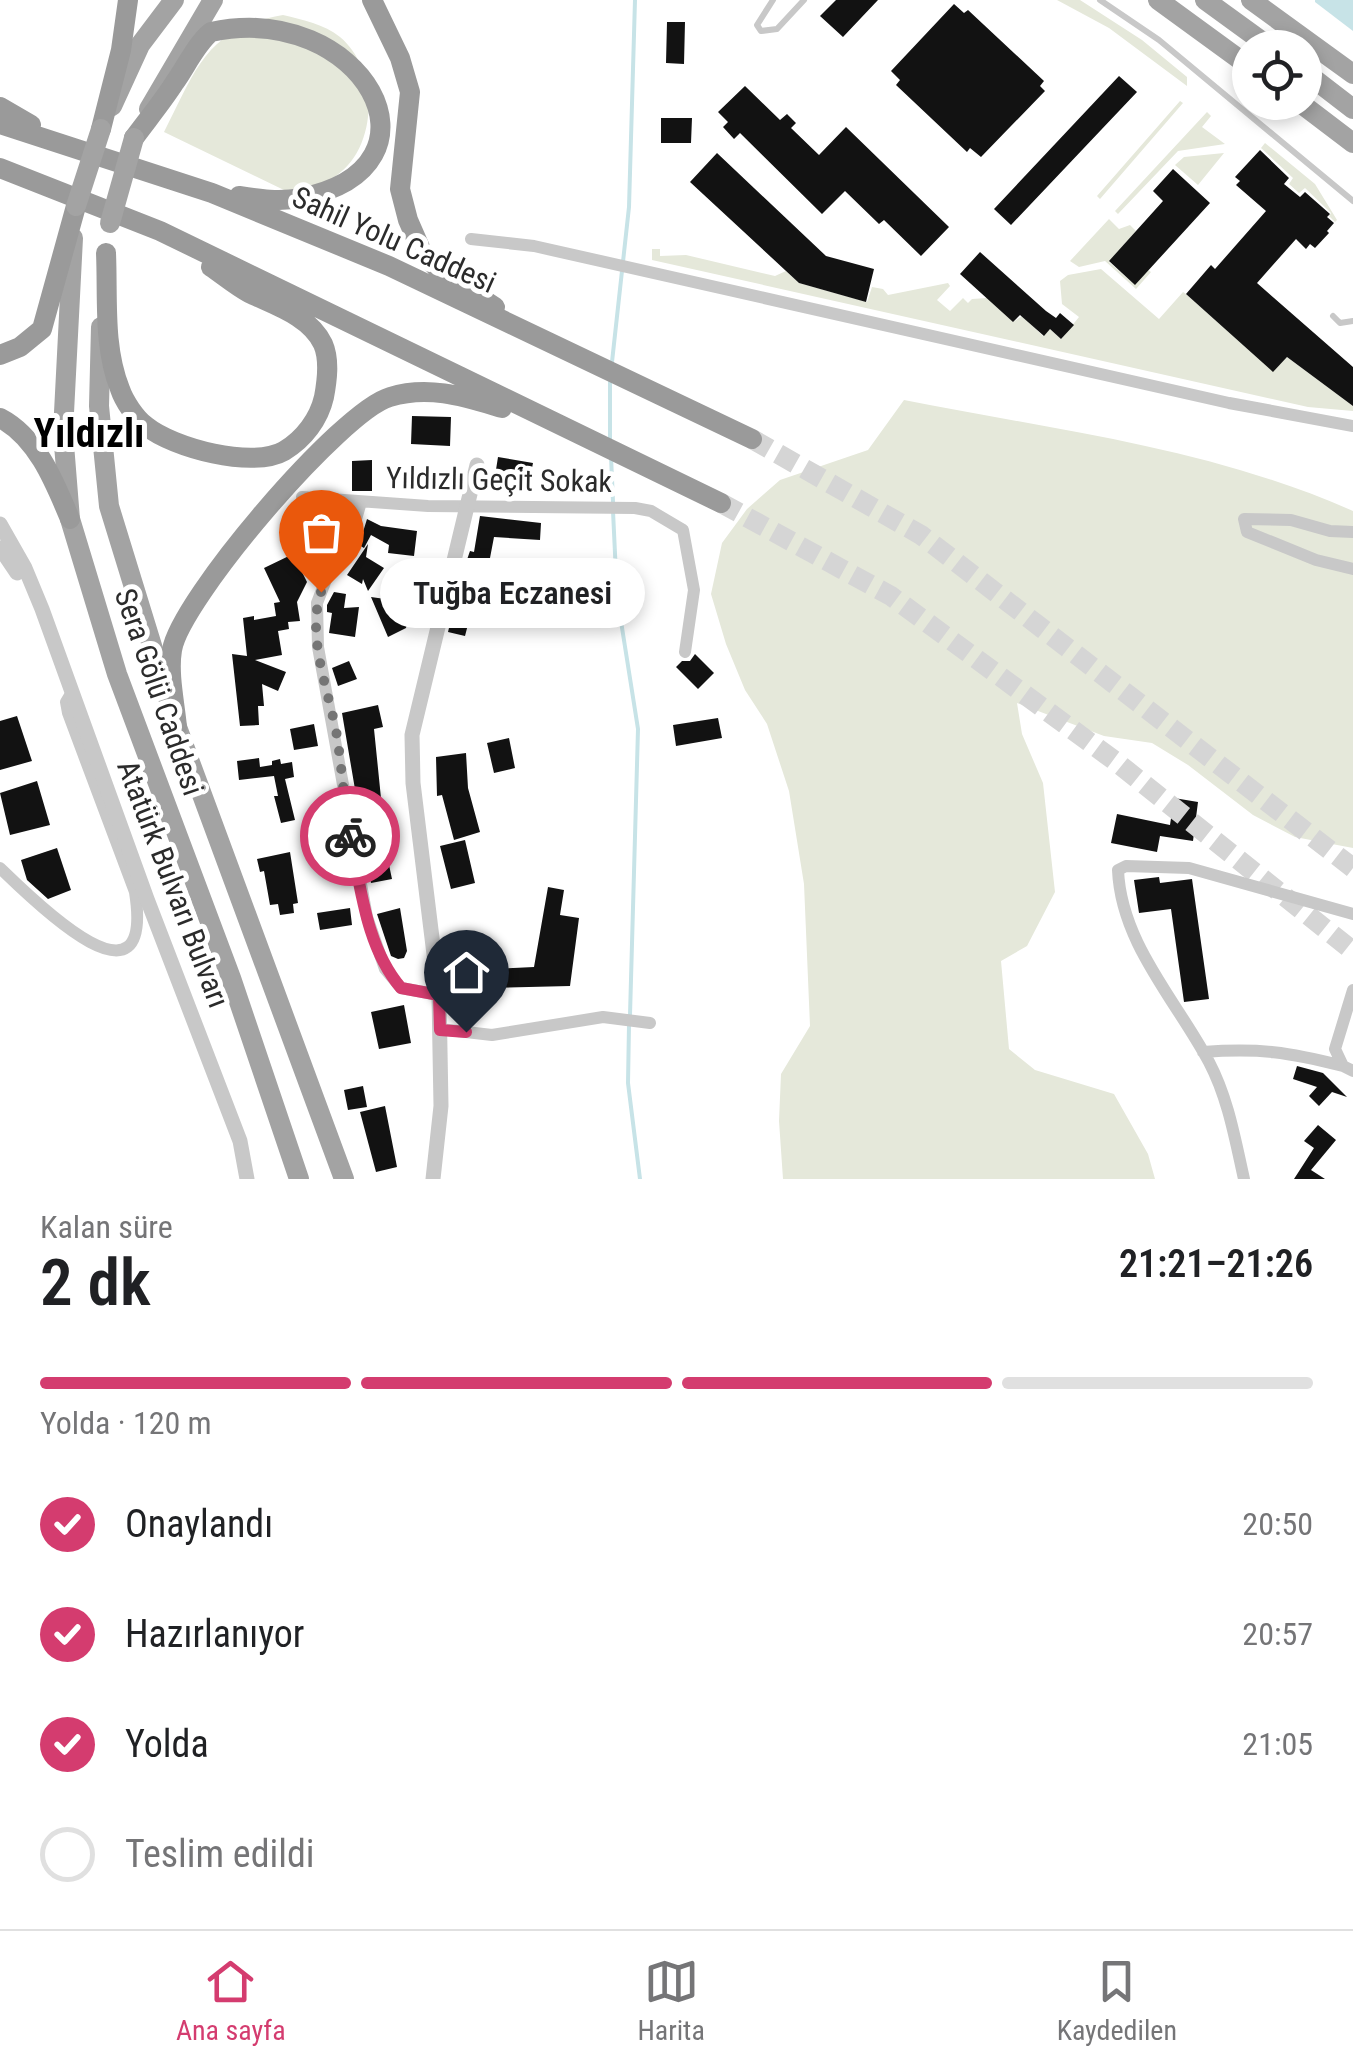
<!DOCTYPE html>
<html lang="tr">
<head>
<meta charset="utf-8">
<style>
	body { margin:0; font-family:"Roboto Condensed",sans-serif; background:#f6f6f6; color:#202124; height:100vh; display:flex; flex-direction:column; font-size:38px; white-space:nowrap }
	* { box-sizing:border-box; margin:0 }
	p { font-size:32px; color:#757577 }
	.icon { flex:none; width:55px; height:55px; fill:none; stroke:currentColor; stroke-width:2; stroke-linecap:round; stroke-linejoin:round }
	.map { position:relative; height:1179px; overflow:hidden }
	.drawer { display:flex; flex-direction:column; background:#fff; flex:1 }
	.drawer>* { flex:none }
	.controls { position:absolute; left:1232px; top:30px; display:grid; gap:20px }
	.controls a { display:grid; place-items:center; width:90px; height:90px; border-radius:50%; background:#fff; box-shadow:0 5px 15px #0003; font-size:50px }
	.pin { position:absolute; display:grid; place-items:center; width:85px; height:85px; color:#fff; margin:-102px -42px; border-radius:50% 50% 50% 0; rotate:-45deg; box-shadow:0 0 10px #0007 }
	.pin .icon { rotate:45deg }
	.courier { position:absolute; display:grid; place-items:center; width:100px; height:100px; margin:-50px; border:8px solid #d43c6f; border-radius:50%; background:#fff; color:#222; box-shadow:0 2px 12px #0007 }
	.bubble { position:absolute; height:70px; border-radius:35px; background:#fff; box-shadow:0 5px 15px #0003; font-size:32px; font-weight:600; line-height:70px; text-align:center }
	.overview em { font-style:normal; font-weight:600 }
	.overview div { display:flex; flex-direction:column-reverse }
	.overview { display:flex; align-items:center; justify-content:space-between; height:170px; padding:0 40px }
	h1 { font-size:65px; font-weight:600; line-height:75px }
	.bar { display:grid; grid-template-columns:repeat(4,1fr); gap:15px 10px; align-content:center; height:120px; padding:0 40px }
	.bar i { height:12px; border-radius:8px; background:#e0e0e0 }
	.bar .current { background:#d43c6f }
	.bar p { grid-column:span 4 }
	ol { padding:0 40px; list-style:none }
	li { display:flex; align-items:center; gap:30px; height:110px }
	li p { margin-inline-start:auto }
	li .icon { padding:10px; border-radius:50%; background:#d43c6f; color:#fff; stroke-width:4 }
	li:last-child { color:#757577 }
	li i { width:55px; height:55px; border:5px solid #e0e0e0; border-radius:50% }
	.dock { display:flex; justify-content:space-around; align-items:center; height:140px; border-top:2px solid #e0e0e0; background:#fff; font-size:28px; color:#757577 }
	.dock a { display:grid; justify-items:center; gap:5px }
	.dock .current { color:#d43c6f }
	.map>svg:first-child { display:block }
	.green { fill:#e5e8da }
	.water { fill:#c7e3e7 }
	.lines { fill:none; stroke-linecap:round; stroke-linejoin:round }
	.stream { stroke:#c7e3e7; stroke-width:4 }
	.building { fill:#121212 }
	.trunk-tunnel { stroke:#d5d5d5; stroke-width:20; stroke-dasharray:20 10; stroke-linecap:butt }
	.service { stroke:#c8c8c8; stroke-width:6 }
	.minor { stroke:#c8c8c8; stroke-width:12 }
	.tertiary { stroke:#c8c8c8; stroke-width:15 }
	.primary { stroke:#a3a3a3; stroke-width:20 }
	.trunk { stroke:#9a9a9a; stroke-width:20 }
	.primary-bridge { stroke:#a3a3a3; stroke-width:20 }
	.done { stroke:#757575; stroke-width:10; stroke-dasharray:0 18 }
	.route { stroke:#d43c6f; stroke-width:12 }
	.labels { text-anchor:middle; stroke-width:10; stroke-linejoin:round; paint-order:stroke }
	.street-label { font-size:30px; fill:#2b2b2b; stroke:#fff }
	.district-label { font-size:40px; font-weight:bold; fill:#000; stroke:#fff }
</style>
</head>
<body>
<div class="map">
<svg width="1353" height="1179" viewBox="0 0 1353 1179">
	<rect width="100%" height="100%" fill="#fff"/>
	<!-- green -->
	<path class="green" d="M1057,0H1080L1142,40L1187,77V86L1109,28Z
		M283,15C303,20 324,24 340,37C381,71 378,153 331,179C318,186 300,188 286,191L164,132C196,70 206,28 283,15Z
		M1180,101L1183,103L1100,199L1097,196Z
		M1207,112L1211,116L1202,127L1225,144L1178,151L1118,214L1115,211Z
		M1265,143L1315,184L1337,220L1335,222L1329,216L1331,213L1305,188L1299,193L1289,184L1293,178L1261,148Z
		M1224,153L1198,185L1175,165L1184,157Z
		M1109,219L1119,229L1130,225L1136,231L1109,262L1134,284L1148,270L1151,272L1136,289L1105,261L1079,267L1070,261Z
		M652,249H660V256L686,255L775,276L786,271L799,283L867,302L872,287L883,289L888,295L948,283L950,286L937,300L950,311L963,298L968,303L972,299L987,298L1013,322L1022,316L1043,336L1050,329L1061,339L1079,317L1062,304L1060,281L1068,275L1101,269L1159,319L1183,292L1186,294L1273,371L1287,357L1352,405L1353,403V411L1308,407L652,260Z
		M904,400C1055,430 1212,448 1353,511V848L1295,837L1253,815L1188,765L1152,743L1104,736L1017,703L1022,734L1043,783L1055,892L1027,946L1001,961L1009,1049L1035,1070L1114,1094L1148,1154L1155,1179H783L779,1121L781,1074L810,1026L804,884L789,791L767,724L745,690L726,644L711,594L722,543L747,509L780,480L868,450Z"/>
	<!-- water -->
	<path class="water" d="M1315,0H1353V31L1315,2Z"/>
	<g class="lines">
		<!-- stream -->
		<path class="stream" d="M612,362L629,207L635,0
			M610,382V442
			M611,456L613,502
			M613,511L617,596L638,729L630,1015
			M629,1025L628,1083L640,1179"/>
	</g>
	<!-- building -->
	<path class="building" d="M836,0H878L843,37L820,16Z
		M954,4L964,13L968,10L1044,81L1040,86L1045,91L981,157L970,148L967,152L896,85L900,80L891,71Z
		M667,22H685L684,64L666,63Z
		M1119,76L1137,92L1011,225L994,209Z
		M745,86L780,120L787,114L796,123L791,128L819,155L846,127L949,227L921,256L884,220L879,224L845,191L822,214L740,133L734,139L723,127L728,122L718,112Z
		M661,118H692L691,143H661Z
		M1260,150L1289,178L1284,184L1300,197L1305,192L1330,214L1327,217L1334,223L1327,231L1329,233L1315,248L1310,244L1306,249L1296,239L1257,283L1353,367V406L1287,357L1273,372L1186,294L1211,265L1215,269L1266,211L1236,185L1240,181L1235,177Z
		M717,153L826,256L874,269L866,302L799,283L690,182Z
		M1173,169L1210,203L1135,285L1109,261L1163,201L1153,191Z
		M980,252L1046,311L1056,318L1060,313L1074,325L1061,339L1050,329L1044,336L1020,315L1013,322L960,274Z
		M412,416L451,417L450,446L411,444Z
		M498,457L533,463L529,483L495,476Z
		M372,460V491H352V461Z
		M480,516L541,523L540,540L494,537L490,558L512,573L504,590L480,578L465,636L448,632L462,574L470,551L474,552Z
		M320,517L330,538L325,547L308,555L296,528Z
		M367,519L381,526L417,531L414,556L388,553L389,545L371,535L364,548L359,545Z
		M368,544L366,557L384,568L368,591L363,579L362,584L347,575Z
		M293,554L307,582L297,602L300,621L288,622L289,629L278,631L282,655L255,660L286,672L278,691L262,684L264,706H258L259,725L240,726L232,654L247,656L243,618L254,616V620L276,616L274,603L280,602L264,568Z
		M400,589L414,618L409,615L406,628L388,637L371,597L385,599L381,597Z
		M334,592L346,594L344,608L359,607L355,637L329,633L332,613L327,612V605Z
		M695,654L714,673L698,689L676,667L682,661H690Z
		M349,661L357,679L338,686L332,668Z
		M378,705L383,727L374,729L381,798L375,799L392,879L371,883L342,713Z
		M17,716L32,761L0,770V721Z
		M718,718L722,738L676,746L673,725Z
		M314,724L318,746L294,750L290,729Z
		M509,738L515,768L494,773L487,743Z
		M466,753L468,788L480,832L454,840L442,795L437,796L436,757Z
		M259,758L260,767L272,765V761L280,759L281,764L292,762L294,777L285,779L295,820L281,823L274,796H278L274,776L239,780L237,761Z
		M37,781L50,825L10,835L0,793Z
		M1174,798L1198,802L1193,841L1160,836L1157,852L1111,843L1117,814L1170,825Z
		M465,840L475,883L451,889L440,846Z
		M57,848L71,890L48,899L27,880L21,860Z
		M290,852L298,903L293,904L294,913L280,915L278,904L270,905L264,871L260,872L257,859Z
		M1159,877L1160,883L1192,879L1209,999L1184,1002L1171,909L1139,913L1134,880Z
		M548,887L564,890L560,915L579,918L570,986L486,988L488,1000L465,1004L459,969L452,970L446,941L466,937L472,970L534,967Z
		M350,908L352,925L320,930L317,913Z
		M400,908L407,951L404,958L398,959L391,956L377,914Z
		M404,1005L411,1043L379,1049L371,1012Z
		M1297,1066L1323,1073L1347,1097L1332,1092L1319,1106L1309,1096L1317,1087L1293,1079Z
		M363,1086L367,1107L348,1110L344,1090Z
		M385,1106L397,1167L376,1172L360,1112Z
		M1318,1125L1336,1140L1311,1170L1325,1179H1294L1314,1148L1304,1141Z"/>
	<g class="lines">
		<!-- trunk-tunnel -->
		<path class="trunk-tunnel" d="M752,439L921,535L1353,868
			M721,503L891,596L1115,761L1353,951"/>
		<!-- service -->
		<path class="service" d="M773,0L757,25L761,31L777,29L804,0
			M1100,0L1159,40L1353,201
			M1333,316L1340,323L1353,321"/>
		<!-- minor -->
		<path class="minor" d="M471,239L534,246L1229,403L1353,426
			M302,497L428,506L635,508L651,511L683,530L694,590L685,652
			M361,502L349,543L327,577L317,603L318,647L367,917L385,969L401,988L439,995
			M1353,532L1330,531L1291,520L1244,519L1247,532L1316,560L1353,569
			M0,868C32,899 155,1022 135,892L68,713L66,702L72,692
			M1353,990L1335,1049L1343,1066L1353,1071
			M440,1029L492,1035L603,1017L650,1023
			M1203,1052C1260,1048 1288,1052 1343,1066
			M1244,1179C1235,1139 1228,1098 1209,1062C1176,1000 1121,943 1118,870L1126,866L1189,868L1353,914"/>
		<!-- tertiary -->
		<path class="tertiary" d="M0,524L25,568L42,609L147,899L240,1141L247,1179
			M0,548L17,573
			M433,1179L441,1106L439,995L413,783L412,735L477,465"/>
		<!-- primary -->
		<path class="primary" d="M1158,0L1250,67
			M1205,0L1271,48
			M1251,0L1353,74
			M1305,72L1353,109
			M1299,102L1353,143
			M112,106L140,45L174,0
			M149,109L213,0
			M73,238L63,432L70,519L117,674L231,978L299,1179
			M101,327L99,406L109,506L177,727L344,1179"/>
		<!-- trunk -->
		<path class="trunk" d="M372,0L400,58L410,92L400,189L408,220L422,252L440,271L495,307
			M0,107L31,125
			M0,124L212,193L389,266L752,439
			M101,129L121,50L128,0
			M134,138C148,119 163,101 175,82C186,67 196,44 211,32C361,0 457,167 300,198C280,202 259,199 239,196
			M0,168L160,231L721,503
			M106,253C108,298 103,347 120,389C124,401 136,419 146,426C173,448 253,469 284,451C304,439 319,419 324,397C327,381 330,360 323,344C310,316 274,305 249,293C236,286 223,275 211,267
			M0,355L20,347L42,329L76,206
			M0,418C37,437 55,483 70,519
			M177,727C175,704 168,674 172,650C180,600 341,411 390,397C429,385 465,397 502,408"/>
		<!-- primary-bridge -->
		<path class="primary-bridge" d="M76,206L101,129
			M110,223L134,138"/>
	</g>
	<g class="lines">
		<!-- done -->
		<path class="done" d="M321,592C306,637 329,691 337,736C342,769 344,803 350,836"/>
		<!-- route -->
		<path class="route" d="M350,836C361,888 366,947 401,988L439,995L440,1030L466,1032"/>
	</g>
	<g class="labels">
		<!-- street labels -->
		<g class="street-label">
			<text transform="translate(394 240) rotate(24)" y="10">Sahil Yolu Caddesi</text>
			<text transform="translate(499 480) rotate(1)" y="10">Yıldızlı Geçit Sokak</text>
			<text transform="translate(159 692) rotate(71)" y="10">Sera Gölü Caddesi</text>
			<text transform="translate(173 884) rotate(69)" y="10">Atatürk Bulvarı Bulvarı</text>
		</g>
		<!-- district labels -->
		<g class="district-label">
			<text x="89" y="447">Yıldızlı</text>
		</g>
	</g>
</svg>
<div class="controls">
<a><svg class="icon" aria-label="locate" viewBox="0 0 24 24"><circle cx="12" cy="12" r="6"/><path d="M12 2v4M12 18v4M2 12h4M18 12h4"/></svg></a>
</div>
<div class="pin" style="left:321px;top:592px;background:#ea580c"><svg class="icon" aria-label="bag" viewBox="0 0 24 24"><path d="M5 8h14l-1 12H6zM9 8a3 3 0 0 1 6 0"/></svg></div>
<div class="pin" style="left:466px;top:1032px;background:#1f2937"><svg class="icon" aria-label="home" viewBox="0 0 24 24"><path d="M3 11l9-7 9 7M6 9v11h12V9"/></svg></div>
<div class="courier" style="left:350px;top:836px"><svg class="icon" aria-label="bike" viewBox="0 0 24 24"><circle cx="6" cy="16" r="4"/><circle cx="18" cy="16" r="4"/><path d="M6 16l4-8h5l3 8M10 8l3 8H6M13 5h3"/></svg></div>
<div class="bubble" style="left:380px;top:558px;width:265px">Tuğba Eczanesi</div>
</div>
<section class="drawer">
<div class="overview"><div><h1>2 dk</h1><p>Kalan süre</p></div><em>21:21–21:26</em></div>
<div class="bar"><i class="current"></i><i class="current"></i><i class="current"></i><i></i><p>Yolda · 120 m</p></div>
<ol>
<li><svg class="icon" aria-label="check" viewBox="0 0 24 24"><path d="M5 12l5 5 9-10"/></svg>Onaylandı<p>20:50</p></li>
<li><svg class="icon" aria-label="check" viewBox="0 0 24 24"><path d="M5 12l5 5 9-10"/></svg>Hazırlanıyor<p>20:57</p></li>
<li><svg class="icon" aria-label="check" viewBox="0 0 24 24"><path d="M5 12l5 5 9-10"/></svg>Yolda<p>21:05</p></li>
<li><i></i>Teslim edildi</li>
</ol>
</section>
<nav class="dock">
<a class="current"><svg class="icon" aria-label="home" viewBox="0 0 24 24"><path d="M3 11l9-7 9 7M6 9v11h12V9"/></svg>Ana sayfa</a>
<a><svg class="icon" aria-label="map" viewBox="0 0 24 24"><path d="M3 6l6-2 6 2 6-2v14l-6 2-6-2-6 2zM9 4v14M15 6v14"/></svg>Harita</a>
<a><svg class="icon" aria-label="saved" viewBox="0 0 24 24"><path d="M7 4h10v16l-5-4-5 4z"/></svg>Kaydedilen</a>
</nav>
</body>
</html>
